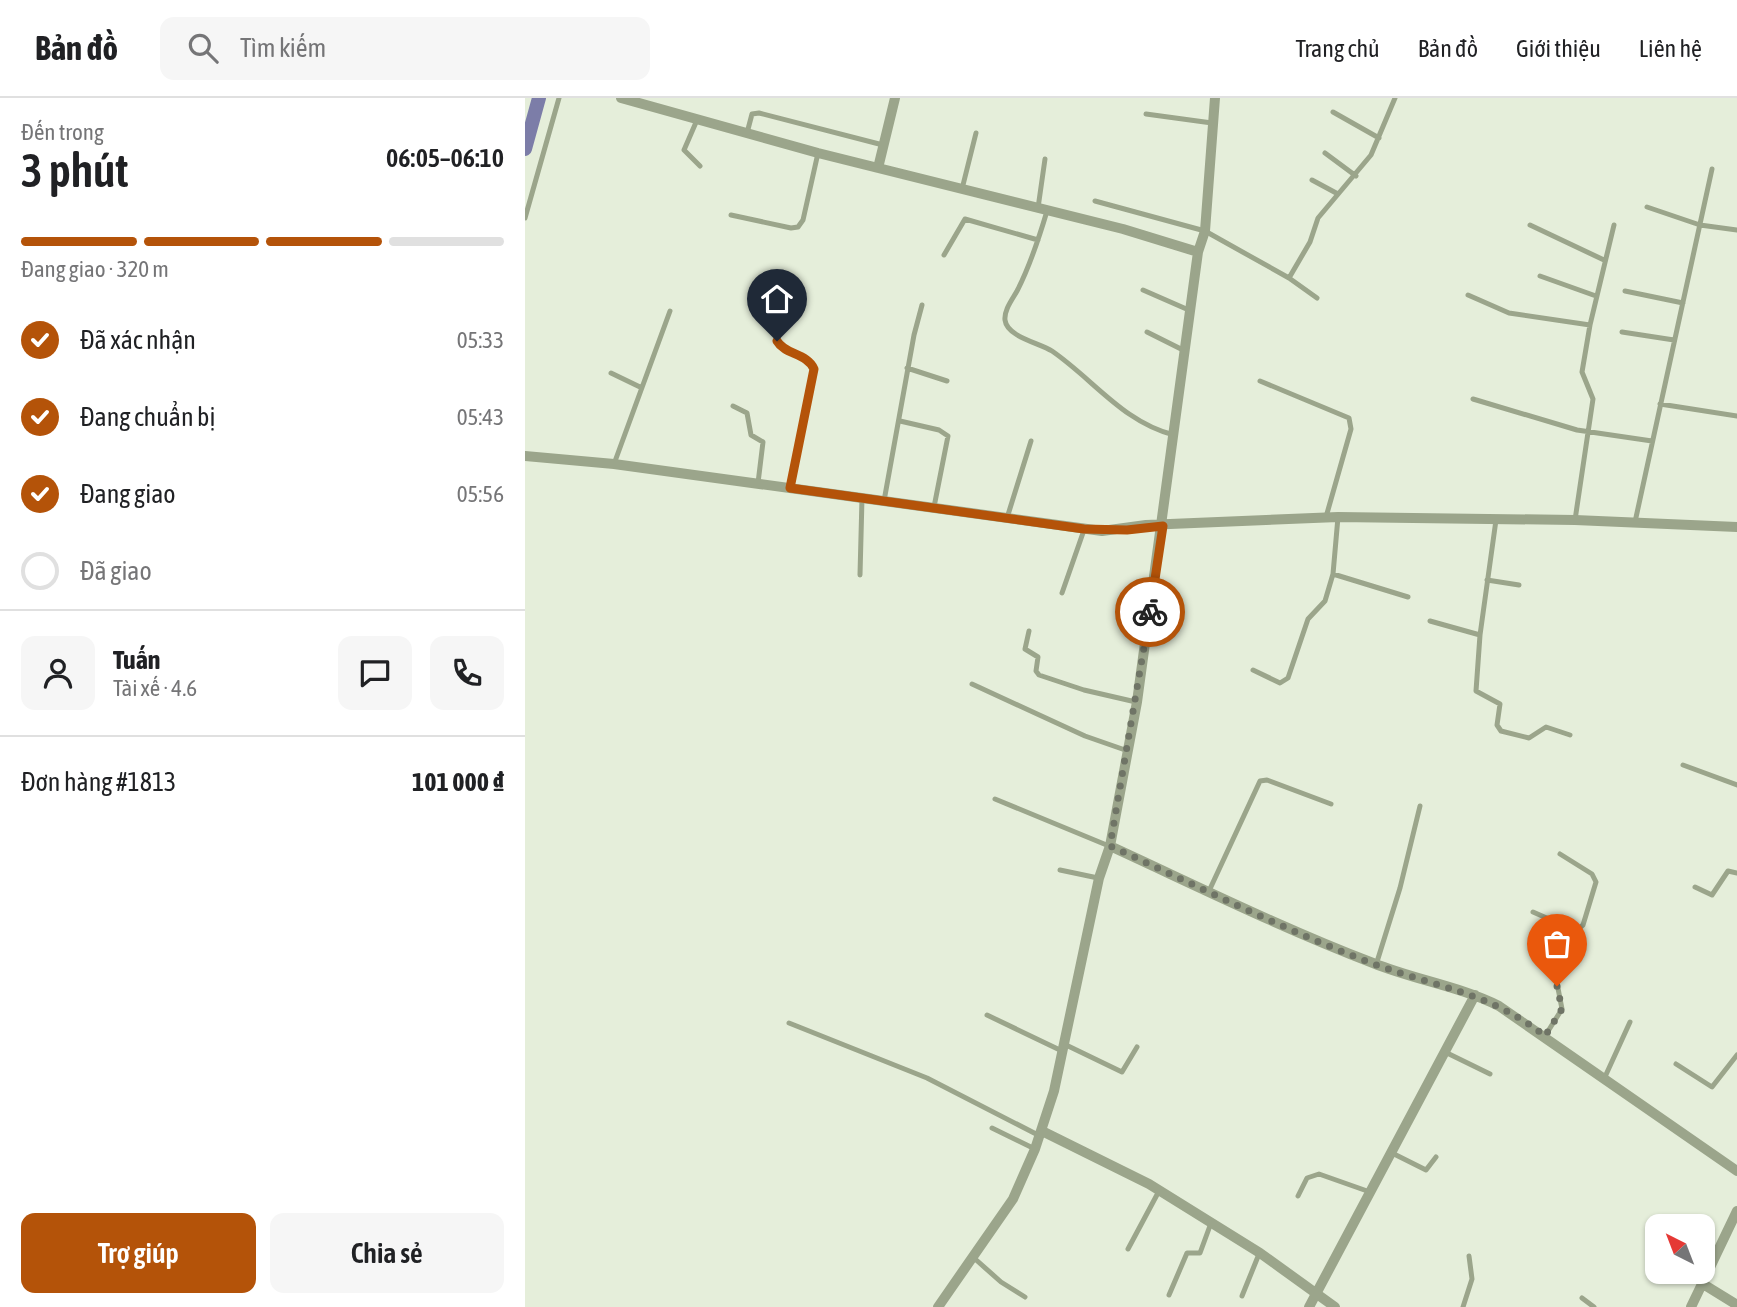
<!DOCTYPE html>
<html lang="vi">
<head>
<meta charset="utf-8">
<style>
	body { margin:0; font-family:"Asap Condensed",sans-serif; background:#f6f6f6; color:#202124; height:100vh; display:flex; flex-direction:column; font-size:26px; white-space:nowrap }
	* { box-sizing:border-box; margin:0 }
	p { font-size:23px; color:#757577 }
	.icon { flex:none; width:38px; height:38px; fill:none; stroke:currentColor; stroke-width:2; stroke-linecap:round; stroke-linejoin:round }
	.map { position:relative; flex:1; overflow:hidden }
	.sheet { display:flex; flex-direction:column; background:#fff; width:525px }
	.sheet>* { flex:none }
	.needle { width:46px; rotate:318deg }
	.tools { position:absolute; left:1120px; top:1116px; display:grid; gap:14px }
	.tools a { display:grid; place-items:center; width:70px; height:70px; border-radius:14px; background:#fff; box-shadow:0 2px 5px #0004; font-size:35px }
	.pin { position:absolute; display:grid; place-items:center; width:60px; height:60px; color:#fff; margin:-72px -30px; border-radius:50% 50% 50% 0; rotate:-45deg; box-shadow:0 0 7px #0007 }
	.pin .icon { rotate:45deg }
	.courier { position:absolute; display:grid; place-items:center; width:70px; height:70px; margin:-35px; border:5px solid #b45309; border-radius:50%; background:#fff; color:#222; box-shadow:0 2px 9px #0007 }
	.head em { font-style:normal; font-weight:600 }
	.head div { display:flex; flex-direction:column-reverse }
	.head { display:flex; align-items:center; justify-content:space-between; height:119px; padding:0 21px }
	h1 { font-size:46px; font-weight:600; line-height:52px }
	.bar { display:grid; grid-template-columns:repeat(4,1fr); gap:10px 7px; align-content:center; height:84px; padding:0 21px }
	.bar i { height:9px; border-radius:5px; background:#e0e0e0 }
	.bar .on { background:#b45309 }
	.bar p { grid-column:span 4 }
	.line { display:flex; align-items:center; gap:18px; padding:0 21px; border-top:2px solid #e0e0e0 }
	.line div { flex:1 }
	.round { display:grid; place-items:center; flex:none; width:74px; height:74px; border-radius:14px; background:#f6f6f6 }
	ol { padding:0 21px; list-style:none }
	li { display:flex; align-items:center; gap:21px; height:77px }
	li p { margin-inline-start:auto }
	li .icon { padding:7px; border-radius:50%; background:#b45309; color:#fff; stroke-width:4 }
	li:last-child { color:#757577 }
	li i { width:38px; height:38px; border:4px solid #e0e0e0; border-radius:50% }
	.primary-button { display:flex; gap:14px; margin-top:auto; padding:14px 21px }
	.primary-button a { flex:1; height:80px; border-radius:14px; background:#b45309; color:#fff; font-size:28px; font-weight:600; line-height:80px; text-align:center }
	.primary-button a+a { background:#f6f6f6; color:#202124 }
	header { display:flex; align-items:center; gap:42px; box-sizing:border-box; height:98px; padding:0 35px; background:#fff; border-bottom:2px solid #e0e0e0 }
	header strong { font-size:33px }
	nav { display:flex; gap:38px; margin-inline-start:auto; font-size:24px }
	.search { width:490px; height:63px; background:#f6f6f6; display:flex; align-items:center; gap:18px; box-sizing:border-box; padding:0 24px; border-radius:14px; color:#757577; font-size:26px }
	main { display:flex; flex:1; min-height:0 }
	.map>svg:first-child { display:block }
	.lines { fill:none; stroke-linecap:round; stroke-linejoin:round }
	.canal { stroke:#7c7da8; stroke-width:14 }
	.lane { stroke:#9ba58b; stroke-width:5 }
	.street { stroke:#9ba58b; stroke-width:10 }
	.done { stroke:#6f7466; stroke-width:7; stroke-dasharray:0 12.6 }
	.route { stroke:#b45309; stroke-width:9 }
</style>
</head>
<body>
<header>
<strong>Bản đồ</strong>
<div class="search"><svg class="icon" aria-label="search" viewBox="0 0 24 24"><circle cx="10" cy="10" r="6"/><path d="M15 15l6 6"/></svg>Tìm kiếm</div>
<nav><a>Trang chủ</a><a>Bản đồ</a><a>Giới thiệu</a><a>Liên hệ</a></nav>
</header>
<main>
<section class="sheet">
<div class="head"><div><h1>3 phút</h1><p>Đến trong</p></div><em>06:05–06:10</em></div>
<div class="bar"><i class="on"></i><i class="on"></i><i class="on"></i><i></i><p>Đang giao · 320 m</p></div>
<ol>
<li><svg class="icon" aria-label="check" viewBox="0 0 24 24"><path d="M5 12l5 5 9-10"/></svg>Đã xác nhận<p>05:33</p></li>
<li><svg class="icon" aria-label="check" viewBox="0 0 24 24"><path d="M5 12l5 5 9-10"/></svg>Đang chuẩn bị<p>05:43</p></li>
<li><svg class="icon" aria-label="check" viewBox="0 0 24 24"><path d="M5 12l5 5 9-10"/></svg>Đang giao<p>05:56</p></li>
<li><i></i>Đã giao</li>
</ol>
<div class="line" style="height:126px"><a class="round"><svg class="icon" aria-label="person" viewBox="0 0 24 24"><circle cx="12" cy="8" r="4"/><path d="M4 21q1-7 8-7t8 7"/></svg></a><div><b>Tuấn</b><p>Tài xế · 4.6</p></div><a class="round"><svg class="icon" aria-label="chat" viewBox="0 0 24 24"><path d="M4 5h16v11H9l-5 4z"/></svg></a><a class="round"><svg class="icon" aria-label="phone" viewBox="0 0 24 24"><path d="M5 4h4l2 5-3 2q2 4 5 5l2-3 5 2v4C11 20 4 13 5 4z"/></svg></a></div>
<div class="line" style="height:91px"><div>Đơn hàng #1813</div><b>101 000 ₫</b></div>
<div class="primary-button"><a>Trợ giúp</a><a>Chia sẻ</a></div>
</section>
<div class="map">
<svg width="1212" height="1209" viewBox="0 0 1212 1209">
	<rect width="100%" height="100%" fill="#e5eeda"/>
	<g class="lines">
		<!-- canal -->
		<path class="canal" d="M0,51L14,0"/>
		<!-- lane -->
		<path class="lane" d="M808,14L854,40
			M621,16L687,25
			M172,22L159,52L175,68
			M222,35L227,16L234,15L358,47
			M800,55L831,78
			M787,82L813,96
			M437,91L451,35
			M570,103L680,133L764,180L785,144L793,120L846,57L870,0
			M1122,109L1175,127L1212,132
			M513,110L520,61
			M522,113C514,140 505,168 492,193C487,202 479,212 480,222C482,239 515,245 527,253C569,282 598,324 649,337
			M206,117L266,130L273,129L278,122L293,55
			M0,120L34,0
			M1005,127L1079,162
			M419,157L440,121L513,142
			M1015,178L1071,198
			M764,180L792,200
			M618,192L666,213
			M1100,193L1158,205
			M943,197L984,215L1065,227
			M256,206L253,246L283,262L289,271L265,390
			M622,234L660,253
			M1097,234L1149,242
			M382,270L422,283
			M86,275L115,289
			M735,283L824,320L826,331L801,419
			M948,301L1052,332L1127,343
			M1135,306L1212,318
			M208,308L222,315L226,337L238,344L233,385
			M375,323L414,332L423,338L409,409
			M89,366L145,213
			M359,403L389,237L397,207
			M482,420L506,343
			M971,422L955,537L951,593L975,606L972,627L976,633L1004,640L1021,629L1045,637
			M1050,422L1068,301L1057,274L1065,227L1089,127
			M1110,424L1187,71
			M808,476L883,499
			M335,477L337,400
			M962,482L994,487
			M537,495L559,432
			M905,523L955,537
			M504,533L500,551L513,559L511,573L514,577L559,592L611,604
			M728,572L755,585L763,580L783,521L800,503L808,476L813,419
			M447,586L560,638L603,653
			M1158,667L1212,687
			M470,701L584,748
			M535,772L573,780
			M1170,789L1187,797L1203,773L1212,775
			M684,793L735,683L742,682L806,706
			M1008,814L1049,832
			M851,867L875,790L895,708
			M462,917L537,953
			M264,925L402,980L515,1038
			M1020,938L1037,911L1032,885L1046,837L1058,827L1071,784L1067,776L1035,756
			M539,946L597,974L612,949
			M920,954L965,976
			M1151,966L1187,989L1212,957
			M1079,981L1105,924
			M467,1030L510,1051
			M867,1055L901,1072L911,1059
			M773,1098L782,1080L794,1076L845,1094
			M603,1151L634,1093
			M449,1160L476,1184L500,1199
			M644,1197L662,1155H675L686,1125
			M717,1198L734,1156
			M1057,1200L1069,1209
			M938,1209L947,1181L944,1158"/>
		<!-- street -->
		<path class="street" d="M96,0L293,55L598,131L673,154
			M353,70L370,0
			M0,358L89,366L577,433L621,427L813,419L1050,422L1212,429
			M585,748C672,788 759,831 848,865C890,882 934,888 974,908L1212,1073
			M517,1033L624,1086L735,1155L810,1209
			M1178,1186L1212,1207
			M413,1209L488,1101L510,1051L529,993L574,780L585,748L612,604L673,154L680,133L690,0
			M784,1209L950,897
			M1166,1209L1212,1113"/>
	</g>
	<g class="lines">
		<!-- done -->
		<path class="done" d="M625,514L585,748C673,788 759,832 849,866C911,889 966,895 1020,938L1037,911L1032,888"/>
		<!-- route -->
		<path class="route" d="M252,243C260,257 282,255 289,271L265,390L559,431L602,432L638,428L625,514"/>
	</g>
</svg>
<div class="tools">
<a><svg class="needle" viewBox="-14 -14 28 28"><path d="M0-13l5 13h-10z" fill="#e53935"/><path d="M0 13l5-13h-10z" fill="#757577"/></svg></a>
</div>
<div class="pin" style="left:1032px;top:888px;background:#ea580c"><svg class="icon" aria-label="bag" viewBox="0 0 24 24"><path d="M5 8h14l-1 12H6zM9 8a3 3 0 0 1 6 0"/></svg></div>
<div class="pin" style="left:252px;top:243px;background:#1f2937"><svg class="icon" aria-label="home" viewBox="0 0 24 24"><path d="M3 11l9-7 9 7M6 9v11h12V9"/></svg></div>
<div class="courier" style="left:625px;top:514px"><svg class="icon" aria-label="bike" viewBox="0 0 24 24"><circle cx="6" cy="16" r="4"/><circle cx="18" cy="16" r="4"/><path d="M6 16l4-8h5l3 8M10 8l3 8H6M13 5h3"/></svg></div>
</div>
</main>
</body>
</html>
